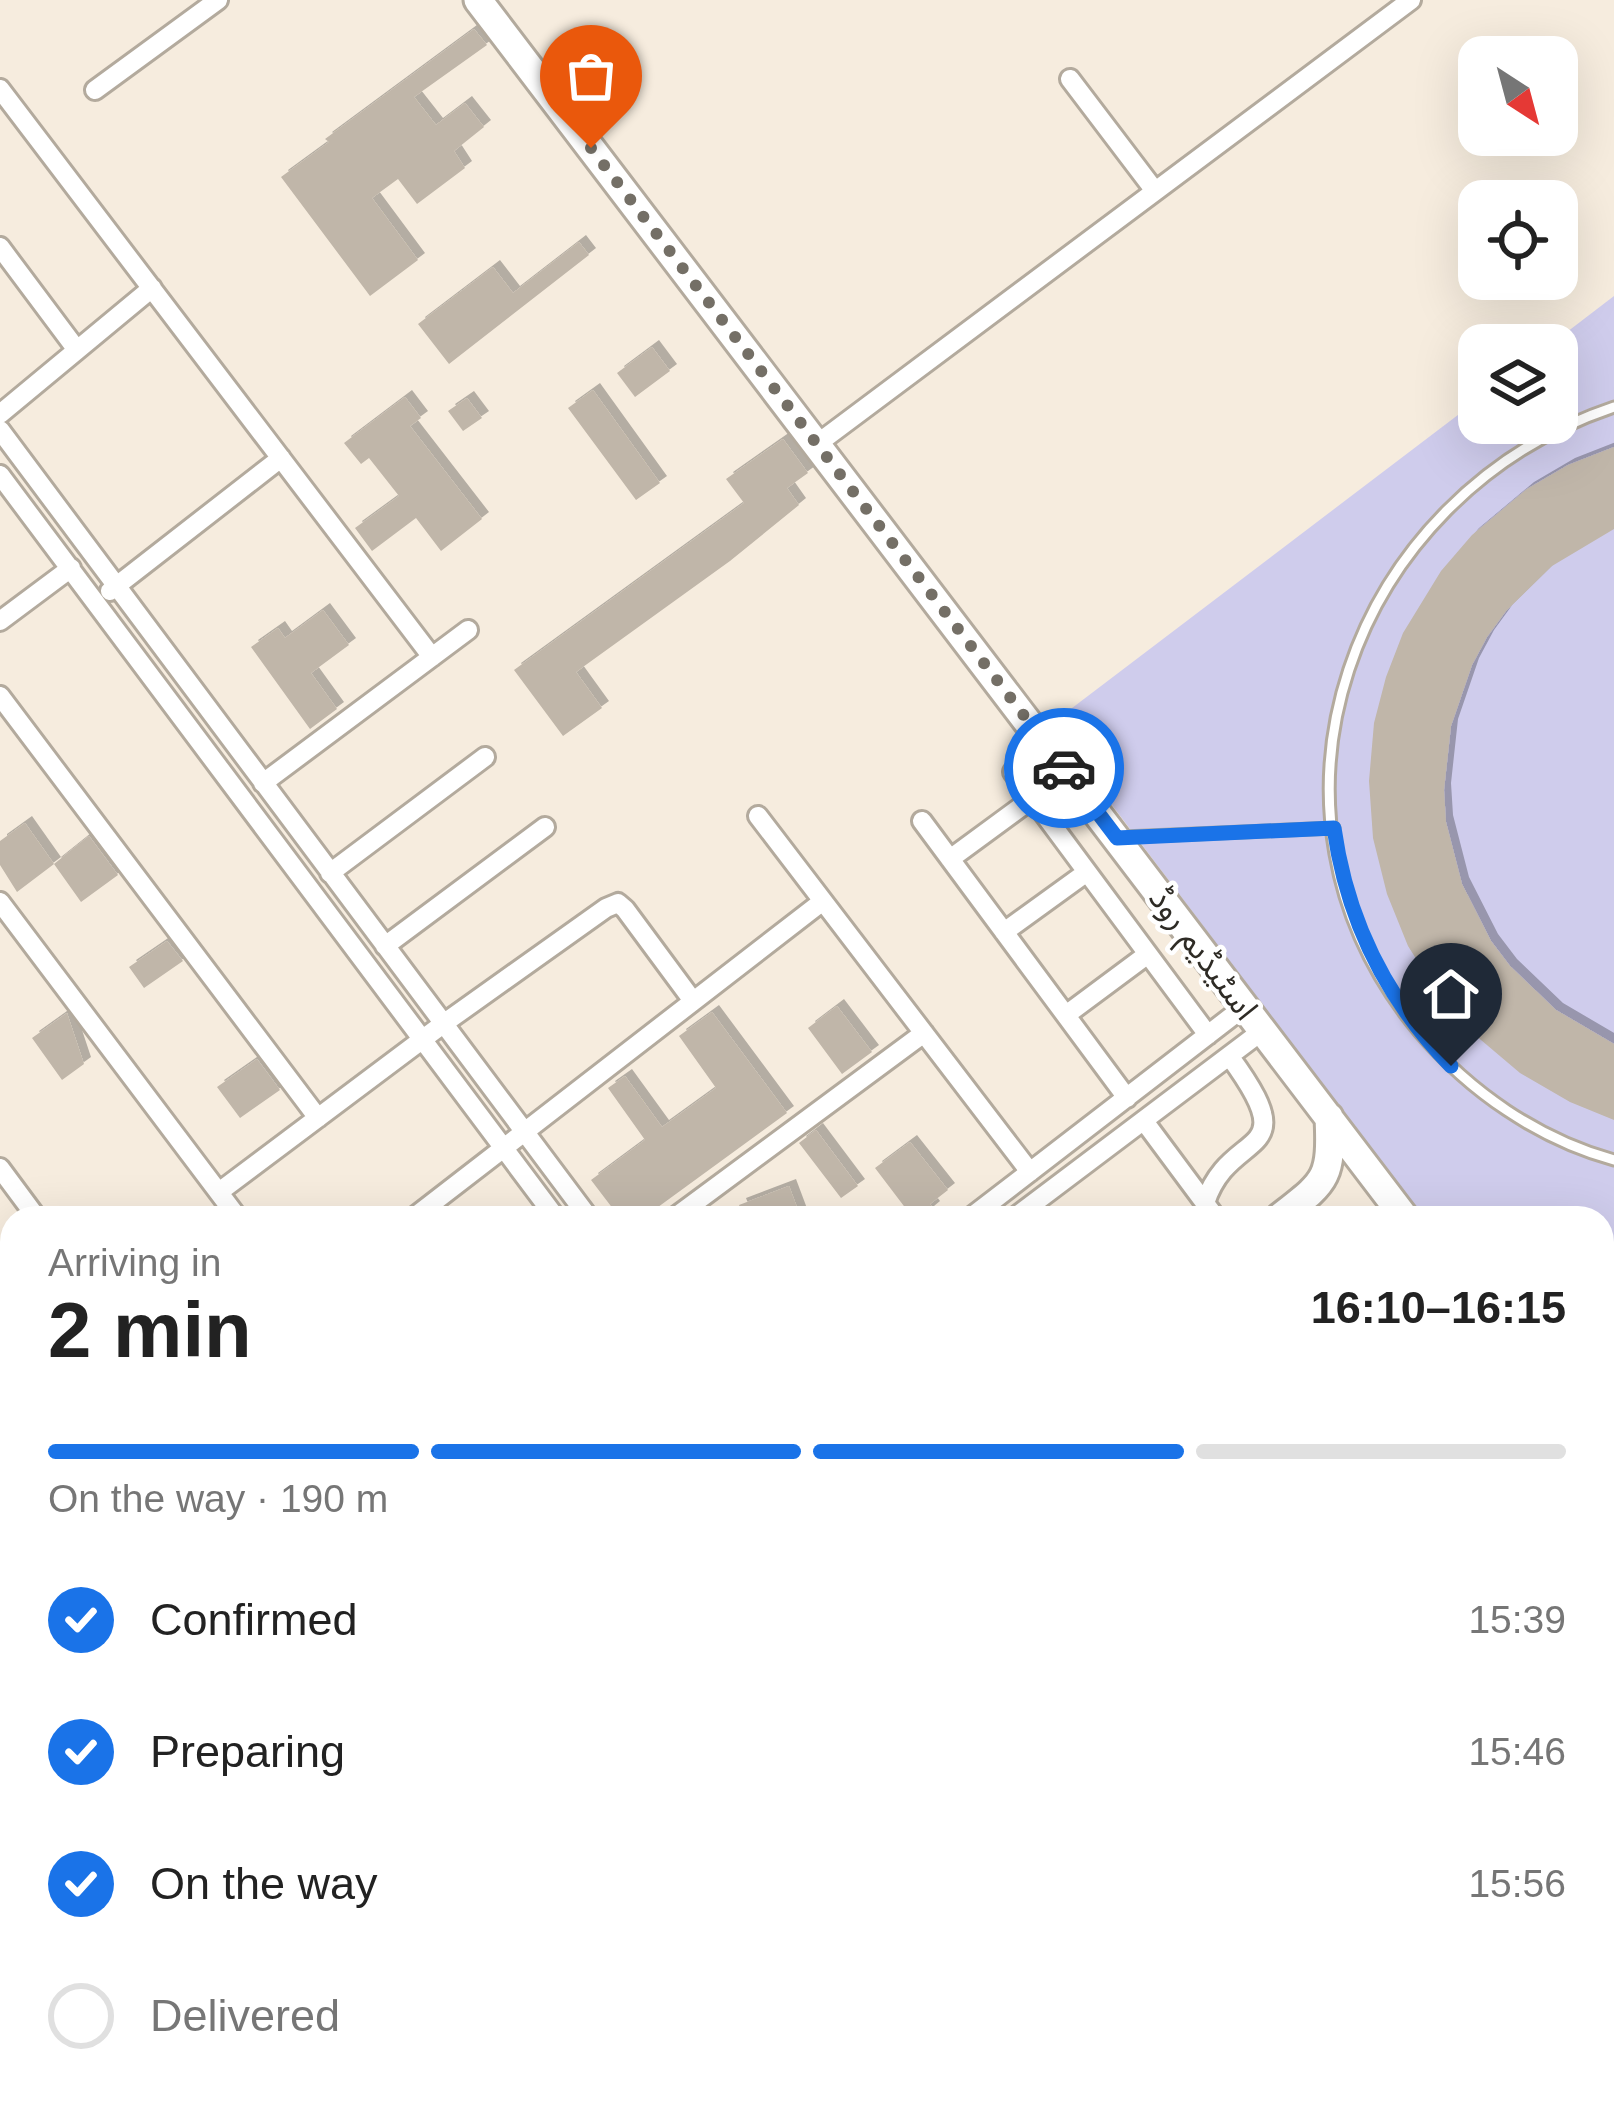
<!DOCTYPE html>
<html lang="en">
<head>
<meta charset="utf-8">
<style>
	body { margin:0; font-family:Helvetica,"Noto Sans Arabic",sans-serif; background:#f6f6f6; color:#222; height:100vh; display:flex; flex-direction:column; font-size:45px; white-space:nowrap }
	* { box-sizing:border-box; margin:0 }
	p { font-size:39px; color:#767676 }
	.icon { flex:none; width:66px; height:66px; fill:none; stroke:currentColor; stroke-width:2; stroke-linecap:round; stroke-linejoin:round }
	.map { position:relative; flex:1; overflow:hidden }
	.side { position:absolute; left:0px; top:1206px; width:1614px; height:903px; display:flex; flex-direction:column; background:#fff; border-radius:36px 36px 0 0; box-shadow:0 12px 48px #0002 }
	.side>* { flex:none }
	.needle { width:78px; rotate:144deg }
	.controls { position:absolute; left:1458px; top:36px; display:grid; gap:24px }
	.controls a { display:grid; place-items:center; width:120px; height:120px; border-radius:24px; background:#fff; box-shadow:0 12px 48px #0002; font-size:60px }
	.pin { position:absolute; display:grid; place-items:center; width:102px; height:102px; color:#fff; margin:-123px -51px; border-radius:50% 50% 50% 0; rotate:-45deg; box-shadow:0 0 12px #0007 }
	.pin .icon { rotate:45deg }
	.courier { position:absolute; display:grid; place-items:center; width:120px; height:120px; margin:-60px; border:9px solid #1a73e8; border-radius:50%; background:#fff; color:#222; box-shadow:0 3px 15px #0007 }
	.summary em { font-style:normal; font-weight:600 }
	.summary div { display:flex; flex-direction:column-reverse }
	.summary { display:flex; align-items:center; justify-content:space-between; height:204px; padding:0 48px }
	h1 { font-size:78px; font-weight:600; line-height:90px }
	.bar { display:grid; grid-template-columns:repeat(4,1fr); gap:18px 12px; align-content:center; height:144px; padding:0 48px }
	.bar i { height:15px; border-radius:9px; background:#e0e0e0 }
	.bar .current { background:#1a73e8 }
	.bar p { grid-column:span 4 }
	ol { padding:0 48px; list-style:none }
	li { display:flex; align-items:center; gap:36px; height:132px }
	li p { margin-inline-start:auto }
	li .icon { padding:12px; border-radius:50%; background:#1a73e8; color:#fff; stroke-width:4 }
	li:last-child { color:#767676 }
	li i { width:66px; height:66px; border:6px solid #e0e0e0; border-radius:50% }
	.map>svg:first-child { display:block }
	.green { fill:#cfccec }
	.building { fill:#c0b6a9; filter:url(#shadow) }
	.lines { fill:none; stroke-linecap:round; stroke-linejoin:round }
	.lane-casing { stroke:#b3aa9d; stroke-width:15 }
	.street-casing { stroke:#b3aa9d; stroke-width:24 }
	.secondary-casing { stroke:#b3aa9d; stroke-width:33 }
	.lane { stroke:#fff; stroke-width:9 }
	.street { stroke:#fff; stroke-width:18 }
	.secondary { stroke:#fff; stroke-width:27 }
	.done { stroke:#746f66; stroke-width:12; stroke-dasharray:0 21.6 }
	.route { stroke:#1a73e8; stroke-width:15 }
	.labels { text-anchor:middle; stroke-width:9; stroke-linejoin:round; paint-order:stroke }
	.street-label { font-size:33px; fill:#2e2b25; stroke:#fff }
</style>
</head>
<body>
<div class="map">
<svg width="1614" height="2108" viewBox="0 0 1614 2108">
	<defs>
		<filter id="shadow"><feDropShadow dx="7" dy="-7" stdDeviation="0" flood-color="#0004"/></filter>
	</defs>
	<rect width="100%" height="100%" fill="#f6ecde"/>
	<!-- green -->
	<path class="green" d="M1614,296V1438L1602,1447V1218H1423L1051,724L1479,399V423H1557V345H1550Z"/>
	<!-- building -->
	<path class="building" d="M474,29L487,45L414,97L436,125L465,103L484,127L454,151L465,168L417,204L398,179L372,198L418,260L370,296L281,177L329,142L325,139Z
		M579,242L589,255L449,364L418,324L493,267L513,293Z
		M652,347L670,371L635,397L617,373Z
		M593,390L660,483L636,500L568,408Z
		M405,397L421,418L410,426L482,519L441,551L416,518L372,551L355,528L399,496L369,458L361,464L344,443Z
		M467,398L482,418L463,431L448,411Z
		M783,439L808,473L787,488L799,505L730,561L576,672L602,708L563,736L514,670L744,503L726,479Z
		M1614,447V529L1552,566L1506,611L1487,637L1472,665L1451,726L1444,790L1446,822L1462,884L1491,941L1510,966L1556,1010L1614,1044V1120L1570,1102L1520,1073L1468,1029L1439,995L1408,946L1387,894L1373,838L1369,781L1374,723L1386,677L1403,633L1441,571L1472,535L1527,489L1568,465Z
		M323,610L349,645L311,673L337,709L310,729L251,647L278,628L285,638Z
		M25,823L54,864L89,836L118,875L81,902L54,864L17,892L0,865V841Z
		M167,941L183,961L144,988L129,967Z
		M837,1006L872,1052L842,1074L808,1028Z
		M712,1012L787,1113L643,1218H620L591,1180L645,1140L608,1088L625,1076L662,1127L716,1088L679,1036Z
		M67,1013L84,1064L62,1080L32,1038Z
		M257,1059L280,1090L240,1118L217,1087Z
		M816,1130L858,1186L841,1198L799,1143Z
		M910,1142L948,1190L930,1204L933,1208L921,1218H913L875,1168Z
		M789,1186L801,1218H744L739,1205Z"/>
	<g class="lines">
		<!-- lane casing -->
		<g class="lane-casing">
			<path id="lane" d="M1614,407C1351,495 1235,811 1419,1032C1470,1092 1538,1139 1614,1160
				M1123,837L1334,828"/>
		</g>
		<!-- street casing -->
		<g class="street-casing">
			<path id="street" d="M1070,79L1155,191
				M0,89L432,657
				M95,90L218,0
				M0,247L77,350
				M0,414L152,288
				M0,430L589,1218
				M817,444L1411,0
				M0,475L556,1218
				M110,591L281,458
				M0,621L71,568
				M0,696L318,1118
				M1013,772L1208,1035
				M263,783L468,630
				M758,816L1030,1172
				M922,821L1127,1098
				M950,859L1033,798
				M330,873L485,757
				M0,902L238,1218
				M1004,932L1087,872
				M385,946L545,827
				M1066,1015L1148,954
				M1144,1121L1216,1218
				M0,1168L37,1218
				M219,1192L443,1024L606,908L618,903L625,909L693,1001
				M1205,1203C1230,1126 1307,1162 1230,1057
				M413,1218L823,901
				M674,1218L924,1033
				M970,1218L1244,1007
				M1014,1218L1262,1031
				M0,1693L12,1709
				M1602,1771L1614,1788
				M0,1813L12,1805
				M1606,1837L1605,1856L1614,1884
				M636,2097L644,2108
				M868,2097L876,2108
				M1566,2097L1573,2108
				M832,2108L847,2097
				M1026,2108L1040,2097
				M1261,2108L1276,2097
				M1298,2108L1313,2097"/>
		</g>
		<!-- secondary casing -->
		<g class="secondary-casing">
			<path id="secondary" d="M478,0L1405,1218
				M1279,1218C1326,1181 1332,1180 1329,1117
				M1602,1484L1614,1500
				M99,2108L114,2097"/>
		</g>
		<!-- lane -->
		<use href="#lane" class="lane"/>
		<!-- street -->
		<use href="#street" class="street"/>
		<!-- secondary -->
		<use href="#secondary" class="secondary"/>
	</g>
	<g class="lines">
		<!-- done -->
		<path class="done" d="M591,148L1064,768"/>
		<!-- route -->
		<path class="route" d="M1064,768L1117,838L1334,828C1347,921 1386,999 1451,1066"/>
	</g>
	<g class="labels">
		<!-- street labels -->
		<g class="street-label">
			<text transform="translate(1204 953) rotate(53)" y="12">اسٹیڈیم روڈ</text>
		</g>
	</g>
</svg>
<div class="controls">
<a><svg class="needle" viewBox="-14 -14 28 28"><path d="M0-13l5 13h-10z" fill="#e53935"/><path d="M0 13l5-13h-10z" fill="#767676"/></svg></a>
<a><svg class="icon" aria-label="locate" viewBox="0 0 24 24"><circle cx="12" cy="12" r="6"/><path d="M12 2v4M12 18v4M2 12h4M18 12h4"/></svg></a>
<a><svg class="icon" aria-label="layers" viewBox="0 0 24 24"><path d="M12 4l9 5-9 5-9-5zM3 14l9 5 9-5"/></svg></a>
</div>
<div class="pin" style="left:591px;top:148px;background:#ea580c"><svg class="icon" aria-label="bag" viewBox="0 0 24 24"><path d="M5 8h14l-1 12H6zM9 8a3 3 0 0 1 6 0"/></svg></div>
<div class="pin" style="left:1451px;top:1066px;background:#1f2937"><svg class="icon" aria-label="home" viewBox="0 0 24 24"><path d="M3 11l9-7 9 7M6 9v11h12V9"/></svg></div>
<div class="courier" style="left:1064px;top:768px"><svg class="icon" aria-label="car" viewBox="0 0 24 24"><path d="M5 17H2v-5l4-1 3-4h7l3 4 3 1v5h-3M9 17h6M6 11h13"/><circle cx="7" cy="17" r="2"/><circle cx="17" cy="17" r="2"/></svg></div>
<section class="side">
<div class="summary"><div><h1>2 min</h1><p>Arriving in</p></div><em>16:10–16:15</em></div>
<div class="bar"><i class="current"></i><i class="current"></i><i class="current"></i><i></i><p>On the way · 190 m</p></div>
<ol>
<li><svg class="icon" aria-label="check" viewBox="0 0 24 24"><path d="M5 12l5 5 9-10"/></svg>Confirmed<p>15:39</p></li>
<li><svg class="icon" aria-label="check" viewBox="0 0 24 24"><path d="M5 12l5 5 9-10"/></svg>Preparing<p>15:46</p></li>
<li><svg class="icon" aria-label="check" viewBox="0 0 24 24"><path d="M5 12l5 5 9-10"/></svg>On the way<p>15:56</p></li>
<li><i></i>Delivered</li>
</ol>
</section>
</div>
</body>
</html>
